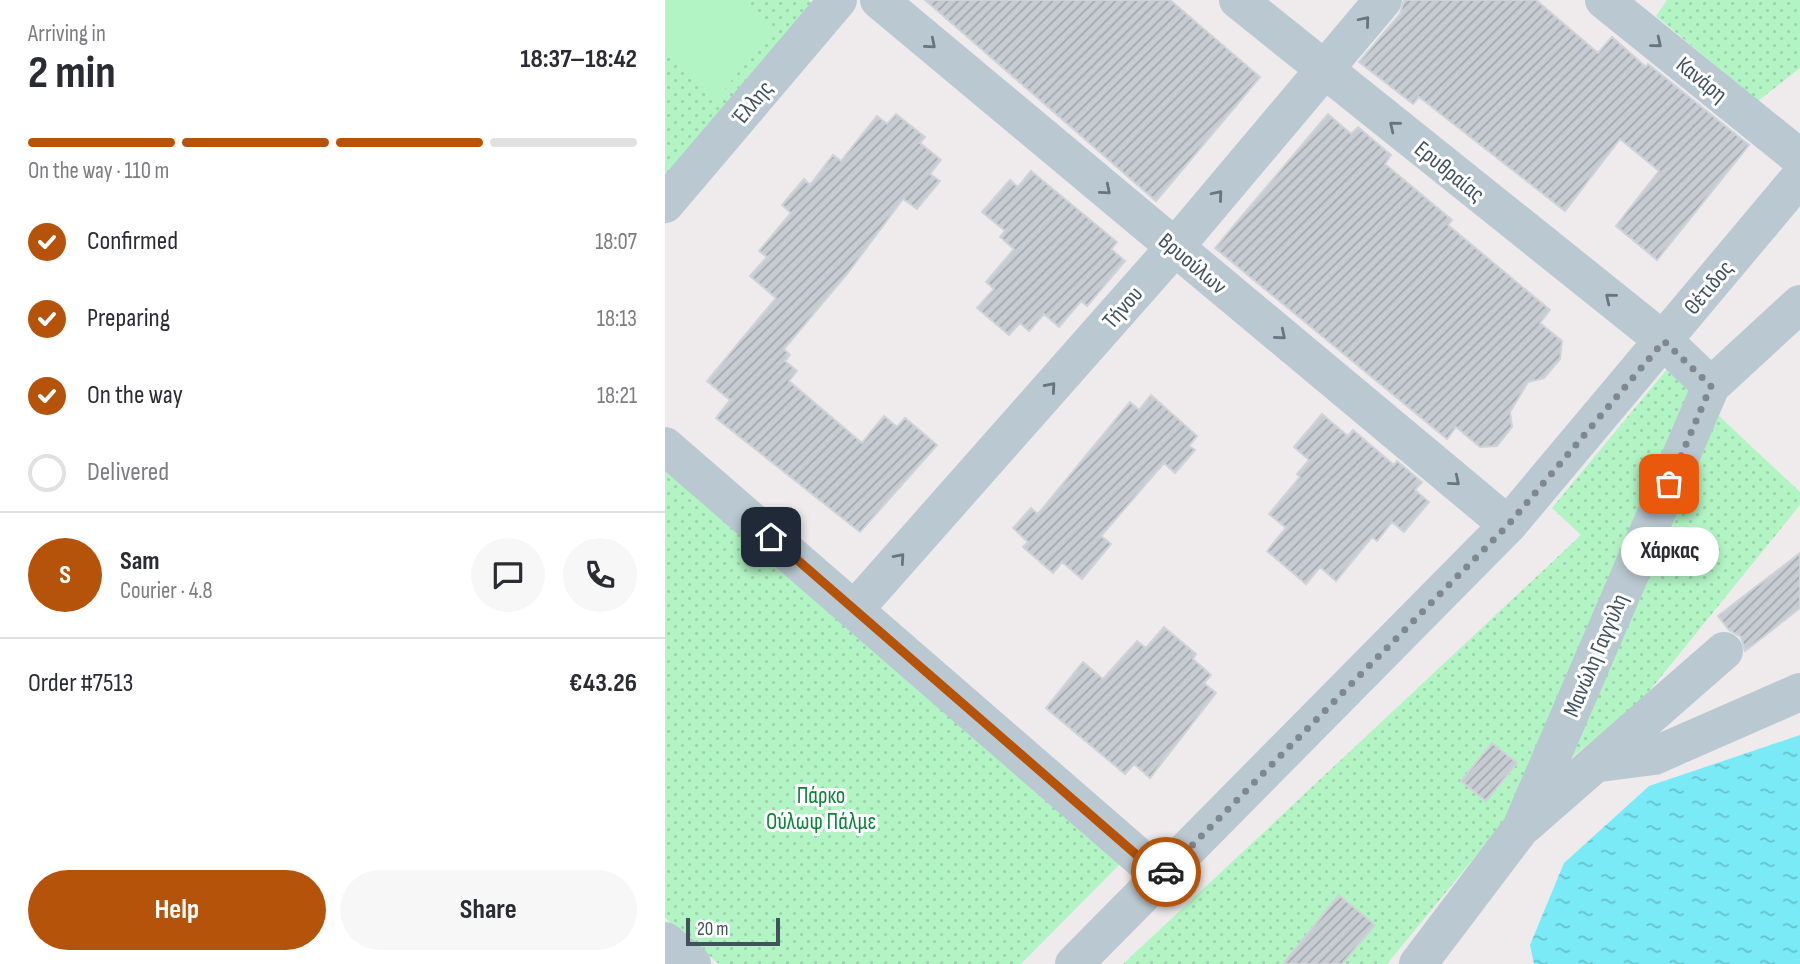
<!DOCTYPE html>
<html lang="en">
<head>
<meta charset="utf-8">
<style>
	body { margin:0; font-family:"Sofia Sans Condensed",sans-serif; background:#f7f7f7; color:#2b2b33; height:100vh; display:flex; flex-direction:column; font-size:26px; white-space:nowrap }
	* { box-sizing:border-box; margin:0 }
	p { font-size:23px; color:#7c7c81 }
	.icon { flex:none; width:38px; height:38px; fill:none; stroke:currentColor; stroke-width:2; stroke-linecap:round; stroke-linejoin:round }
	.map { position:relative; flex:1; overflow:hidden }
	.sheet { display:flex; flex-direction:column; background:#fff; width:665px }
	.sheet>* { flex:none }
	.scale { position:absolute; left:21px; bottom:18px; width:94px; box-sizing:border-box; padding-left:7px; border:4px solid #42525b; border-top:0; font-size:19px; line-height:24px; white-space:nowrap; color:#42525b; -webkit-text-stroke:5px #fff; paint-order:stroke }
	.pin { position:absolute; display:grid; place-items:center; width:60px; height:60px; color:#fff; margin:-30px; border-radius:14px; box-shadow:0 4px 10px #0006 }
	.courier { position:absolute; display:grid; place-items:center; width:70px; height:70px; margin:-35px; border:5px solid #b45309; border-radius:50%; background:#fff; color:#222; box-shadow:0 2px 9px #0007 }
	.bubble { position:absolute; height:49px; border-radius:24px; background:#fff; box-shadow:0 4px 10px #0003; font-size:23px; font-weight:700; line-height:49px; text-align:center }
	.summary em { font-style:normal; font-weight:700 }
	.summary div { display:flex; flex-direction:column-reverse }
	.summary { display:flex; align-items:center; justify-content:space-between; height:119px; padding:0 28px }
	h1 { font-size:46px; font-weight:700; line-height:52px }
	.bar { display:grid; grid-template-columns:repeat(4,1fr); gap:10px 7px; align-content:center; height:84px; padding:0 28px }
	.bar i { height:9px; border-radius:5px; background:#e1e1e2 }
	.bar .selected { background:#b45309 }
	.bar p { grid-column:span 4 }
	.line { display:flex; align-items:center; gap:18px; padding:0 28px; border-top:2px solid #e1e1e2 }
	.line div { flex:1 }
	.round { display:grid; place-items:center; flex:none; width:74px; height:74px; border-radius:37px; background:#f7f7f7 }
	ol { padding:0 28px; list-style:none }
	li { display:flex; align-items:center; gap:21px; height:77px }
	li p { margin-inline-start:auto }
	li .icon { padding:7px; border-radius:50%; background:#b45309; color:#fff; stroke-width:4 }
	li:last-child { color:#7c7c81 }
	li i { width:38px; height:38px; border:4px solid #e1e1e2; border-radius:50% }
	.cta { display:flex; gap:14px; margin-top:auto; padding:14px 28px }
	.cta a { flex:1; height:80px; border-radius:42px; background:#b45309; color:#fff; font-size:28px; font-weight:700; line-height:80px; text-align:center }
	.cta a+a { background:#f7f7f7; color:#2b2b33 }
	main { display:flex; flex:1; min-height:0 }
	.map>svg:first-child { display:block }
	.grass { fill:url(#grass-dots) }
	.pitch { fill:#b3f4c5 }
	.water { fill:url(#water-ripples) }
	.building { fill:url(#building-hatch); stroke:#cfd3d9; stroke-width:2 }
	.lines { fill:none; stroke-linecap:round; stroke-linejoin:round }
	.minor { stroke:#bac9d1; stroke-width:38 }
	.oneway { stroke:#66767e }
	.done { stroke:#7f888e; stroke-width:7; stroke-dasharray:0 12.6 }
	.route { stroke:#b45309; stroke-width:9 }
	.labels { text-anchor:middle; stroke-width:6; stroke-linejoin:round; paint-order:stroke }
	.street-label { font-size:23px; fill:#42525b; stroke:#fff }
	.park-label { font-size:23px; fill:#0b843a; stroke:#fff }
</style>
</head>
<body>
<main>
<section class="sheet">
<div class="summary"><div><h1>2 min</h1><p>Arriving in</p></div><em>18:37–18:42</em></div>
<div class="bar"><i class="selected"></i><i class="selected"></i><i class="selected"></i><i></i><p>On the way · 110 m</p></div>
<ol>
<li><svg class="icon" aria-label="check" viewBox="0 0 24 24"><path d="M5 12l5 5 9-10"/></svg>Confirmed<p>18:07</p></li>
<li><svg class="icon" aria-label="check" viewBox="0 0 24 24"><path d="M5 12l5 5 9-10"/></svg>Preparing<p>18:13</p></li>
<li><svg class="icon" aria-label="check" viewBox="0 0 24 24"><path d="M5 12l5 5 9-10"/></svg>On the way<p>18:21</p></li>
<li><i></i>Delivered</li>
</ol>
<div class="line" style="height:126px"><b class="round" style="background:#b45309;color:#fff">S</b><div><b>Sam</b><p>Courier · 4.8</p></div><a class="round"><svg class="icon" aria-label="chat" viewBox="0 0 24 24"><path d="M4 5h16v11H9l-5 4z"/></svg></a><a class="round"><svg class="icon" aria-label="phone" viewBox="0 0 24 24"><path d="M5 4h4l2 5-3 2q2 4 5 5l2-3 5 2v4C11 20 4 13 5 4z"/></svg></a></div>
<div class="line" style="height:91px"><div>Order #7513</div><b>€43.26</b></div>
<div class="cta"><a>Help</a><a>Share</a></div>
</section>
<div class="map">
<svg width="1135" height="964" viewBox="0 0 1135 964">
	<defs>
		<pattern id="grass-dots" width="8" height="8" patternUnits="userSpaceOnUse" patternTransform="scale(1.75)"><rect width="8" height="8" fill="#b3f4c5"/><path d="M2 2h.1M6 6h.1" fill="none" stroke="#9bd3ac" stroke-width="1.8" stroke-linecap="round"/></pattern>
		<pattern id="water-ripples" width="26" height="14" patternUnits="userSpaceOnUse" patternTransform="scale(1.75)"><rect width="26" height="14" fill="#7aeaf6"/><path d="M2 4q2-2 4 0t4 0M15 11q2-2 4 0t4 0" fill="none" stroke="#66c0ca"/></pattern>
		<pattern id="building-hatch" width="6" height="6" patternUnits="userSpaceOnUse" patternTransform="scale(1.75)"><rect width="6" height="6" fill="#c7ccd2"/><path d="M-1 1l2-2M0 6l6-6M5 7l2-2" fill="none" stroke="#a3a8ad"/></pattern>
	</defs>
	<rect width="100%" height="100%" fill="#efebec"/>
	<!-- grass -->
	<path class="grass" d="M0,0H144L147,3L0,177Z
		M1002,0H1135V68L1093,101L991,16Z
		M1003,368L1135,492V505L977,700L860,796L722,964H458L916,535L887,508Z
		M0,467L458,861L356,964H54L0,918Z"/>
	<!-- pitch -->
	<path class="pitch" d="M0,0H76L110,28L53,97L0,52Z"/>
	<!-- water -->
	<path class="water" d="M1135,735V964H869L865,945L899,863L984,786Z"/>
	<!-- building -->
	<path class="building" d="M260,0H505L595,77L491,201Z
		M739,0H871L933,53L947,37L981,67L983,64L1084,145L992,260L951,226L994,171L955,139L900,211L754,97L748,104L694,62L735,14Z
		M231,114L260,137L255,143L276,160L265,174L275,181L252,209L238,199L182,274L119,349L125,355L120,361L132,371L124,381L197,443L219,416L232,427L240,418L272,445L195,532L51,418L65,400L42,381L111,298L85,276L102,257L94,251L126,213L117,205L139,179L145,185L168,155L176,161L212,116L222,124Z
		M663,114L686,134L693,127L726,155L720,164L787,220L783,225L885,310L875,323L897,341L895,359L879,378L863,382L845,412L847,427L832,446L815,447L791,427L782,439L550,248Z
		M366,171L452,242L446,249L460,261L422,306L416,301L394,327L379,314L364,331L355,323L344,335L312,308L329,289L321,282L349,249L335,237L340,231L317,212L345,180L353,187Z
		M486,395L532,436L524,446L530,450L510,473L499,463L436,536L446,544L417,579L397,562L388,573L358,547L363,542L348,528L366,508L373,514L465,402L474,410Z
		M657,414L683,436L688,430L729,465L732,461L757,482L750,490L764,502L739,532L727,522L712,541L707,537L671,581L655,567L641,584L602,551L621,528L604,514L635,477L632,474L644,460L629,447Z
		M1135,553V608L1080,651L1076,637L1064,630L1053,616Z
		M499,627L531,654L528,659L546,675L539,683L551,693L485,778L469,764L460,774L381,708L418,662L438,679L472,641L481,648Z
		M827,743L852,763L821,801L796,781Z
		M674,895L710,925L677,964H618Z"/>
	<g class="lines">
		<!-- minor -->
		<path class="minor" d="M214,0L843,525
			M573,0L999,341L1046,386L856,828L753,964
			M939,0L1135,158
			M0,204L173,0
			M1046,386L1135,304
			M0,446L497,877
			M190,609L510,247L718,0
			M935,763L989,756L1135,692
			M860,825L1059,651
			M0,941L27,964
			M409,964L843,525L1135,177"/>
	</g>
	<!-- one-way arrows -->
	<defs><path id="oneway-chevron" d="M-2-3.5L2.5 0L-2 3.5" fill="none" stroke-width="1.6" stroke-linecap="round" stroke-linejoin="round" transform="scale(1.75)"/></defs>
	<g class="oneway">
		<use href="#oneway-chevron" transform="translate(700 21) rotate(-50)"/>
		<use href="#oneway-chevron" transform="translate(992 43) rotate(39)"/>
		<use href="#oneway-chevron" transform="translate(266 44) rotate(40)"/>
		<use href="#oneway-chevron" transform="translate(729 126) rotate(-141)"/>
		<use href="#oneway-chevron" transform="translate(441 190) rotate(40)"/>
		<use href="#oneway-chevron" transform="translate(553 195) rotate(-50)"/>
		<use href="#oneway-chevron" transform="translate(945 298) rotate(-141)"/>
		<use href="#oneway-chevron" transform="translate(616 335) rotate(40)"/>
		<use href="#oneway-chevron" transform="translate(386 387) rotate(-49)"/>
		<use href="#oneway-chevron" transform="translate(790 481) rotate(40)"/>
		<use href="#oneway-chevron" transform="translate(235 558) rotate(-49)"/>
	</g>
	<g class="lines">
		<!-- done -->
		<path class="done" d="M501,872L843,525L999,341L1046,386L1004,484"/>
		<!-- route -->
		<path class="route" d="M106,537L497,877L501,872"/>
	</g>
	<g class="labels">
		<!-- street labels -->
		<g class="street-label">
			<text transform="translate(1037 79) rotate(39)" y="8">Κανάρη</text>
			<text transform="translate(87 102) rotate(-50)" y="8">Έλλης</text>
			<text transform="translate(785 171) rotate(39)" y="8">Ερυθραίας</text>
			<text transform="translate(528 263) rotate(40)" y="8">Βρυούλων</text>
			<text transform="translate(1043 287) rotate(-50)" y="8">Θέτιδος</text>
			<text transform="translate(457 307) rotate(-49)" y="8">Τήνου</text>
			<text transform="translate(930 655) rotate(-67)" y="8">Μανώλη Γαγγύλη</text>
		</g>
		<!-- park labels -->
		<g class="park-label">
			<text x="156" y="803">Πάρκο<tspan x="156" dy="26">Ούλωφ Πάλμε</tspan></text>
		</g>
	</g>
</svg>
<div class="scale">20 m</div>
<div class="pin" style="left:1004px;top:484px;background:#ea580c"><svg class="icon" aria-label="bag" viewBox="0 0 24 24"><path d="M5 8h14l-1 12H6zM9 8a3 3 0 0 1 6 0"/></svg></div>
<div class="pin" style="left:106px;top:537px;background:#1f2937"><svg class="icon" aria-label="home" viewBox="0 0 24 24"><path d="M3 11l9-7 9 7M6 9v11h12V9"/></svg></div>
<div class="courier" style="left:501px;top:872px"><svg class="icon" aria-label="car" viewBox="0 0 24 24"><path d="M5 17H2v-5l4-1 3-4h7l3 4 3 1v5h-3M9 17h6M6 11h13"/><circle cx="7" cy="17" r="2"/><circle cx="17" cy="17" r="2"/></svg></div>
<div class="bubble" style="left:956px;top:527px;width:98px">Χάρκας</div>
</div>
</main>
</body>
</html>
